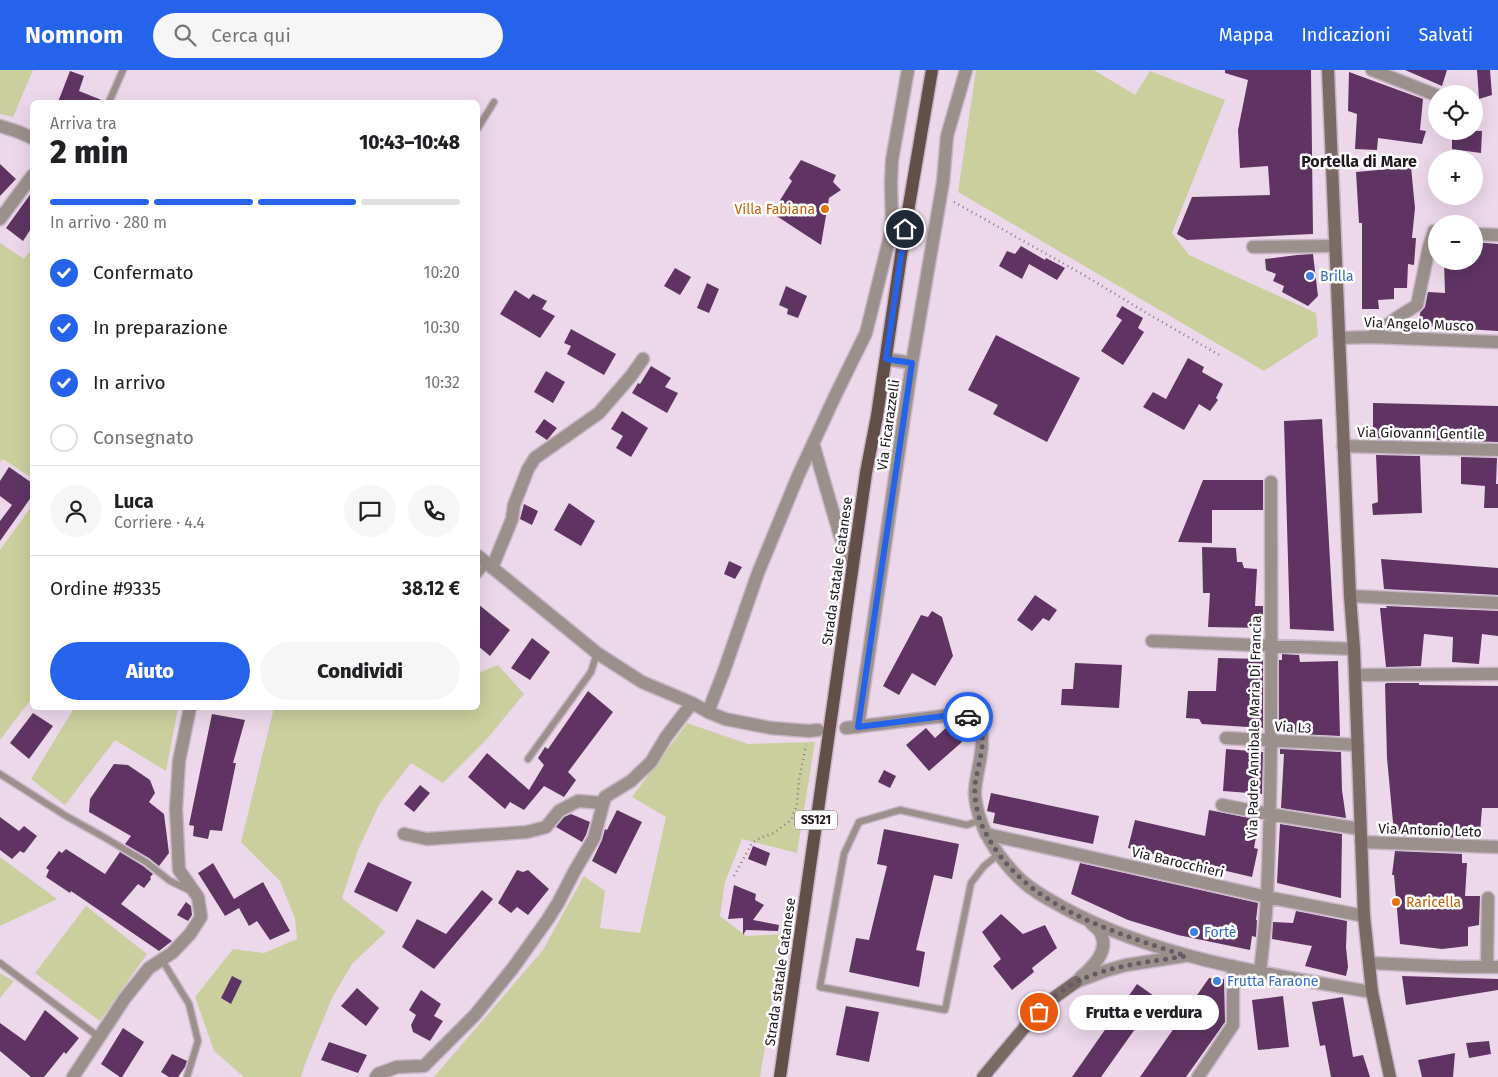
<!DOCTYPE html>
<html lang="it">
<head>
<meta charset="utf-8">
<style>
	body { margin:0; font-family:"Fira Sans",sans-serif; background:#f6f6f6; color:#202124; height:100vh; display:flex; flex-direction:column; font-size:19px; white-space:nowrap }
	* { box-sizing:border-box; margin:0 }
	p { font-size:16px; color:#757577 }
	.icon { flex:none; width:28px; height:28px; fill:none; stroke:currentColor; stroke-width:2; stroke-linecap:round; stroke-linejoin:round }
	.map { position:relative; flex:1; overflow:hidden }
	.sheet { position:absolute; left:30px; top:30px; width:450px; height:610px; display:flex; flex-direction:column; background:#fff; border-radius:8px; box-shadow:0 5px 20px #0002 }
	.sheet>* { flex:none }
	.fabs { position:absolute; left:1428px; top:15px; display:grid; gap:10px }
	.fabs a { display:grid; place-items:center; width:55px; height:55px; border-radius:50%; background:#fff; box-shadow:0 5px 20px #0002; font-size:25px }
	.pin { position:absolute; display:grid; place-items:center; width:42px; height:42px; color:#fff; margin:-21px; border:2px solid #fff; border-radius:50%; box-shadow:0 1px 5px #0007 }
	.courier { position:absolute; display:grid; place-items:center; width:50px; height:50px; margin:-25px; border:4px solid #2563eb; border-radius:50%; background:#fff; color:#222; box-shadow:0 1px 6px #0007 }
	.bubble { position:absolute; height:35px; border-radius:18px; background:#fff; box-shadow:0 5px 20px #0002; font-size:16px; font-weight:800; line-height:35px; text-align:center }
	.summary em { font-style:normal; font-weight:800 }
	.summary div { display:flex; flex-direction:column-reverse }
	.summary { display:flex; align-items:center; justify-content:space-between; height:85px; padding:0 20px }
	h1 { font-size:32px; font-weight:800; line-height:38px }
	.bar { display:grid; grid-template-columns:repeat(4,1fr); gap:8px 5px; align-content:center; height:60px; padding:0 20px }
	.bar i { height:6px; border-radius:4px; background:#e0e0e0 }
	.bar .selected { background:#2563eb }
	.bar p { grid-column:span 4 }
	.line { display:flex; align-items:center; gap:12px; padding:0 20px; border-top:1px solid #e0e0e0 }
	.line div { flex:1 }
	.round { display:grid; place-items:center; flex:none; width:52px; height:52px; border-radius:26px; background:#f6f6f6 }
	ol { padding:0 20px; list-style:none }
	li { display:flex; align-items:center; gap:15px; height:55px }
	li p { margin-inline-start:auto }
	li .icon { padding:5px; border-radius:50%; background:#2563eb; color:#fff; stroke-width:4 }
	li:last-child { color:#757577 }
	li i { width:28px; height:28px; border:2px solid #e0e0e0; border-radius:50% }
	.button { display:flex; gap:10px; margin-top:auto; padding:10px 20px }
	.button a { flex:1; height:58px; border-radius:30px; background:#2563eb; color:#fff; font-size:20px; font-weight:800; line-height:58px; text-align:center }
	.button a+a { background:#f6f6f6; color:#202124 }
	header { display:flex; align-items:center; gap:30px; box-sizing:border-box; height:70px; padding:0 25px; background:#2563eb; color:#fff }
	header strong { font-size:24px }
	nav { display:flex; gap:28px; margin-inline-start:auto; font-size:18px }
	.search { width:350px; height:45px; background:#f6f6f6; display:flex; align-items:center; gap:12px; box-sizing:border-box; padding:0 18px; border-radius:28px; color:#757577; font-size:19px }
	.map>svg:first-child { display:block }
	.green { fill:#cbcf9d }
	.building { fill:#5f3463 }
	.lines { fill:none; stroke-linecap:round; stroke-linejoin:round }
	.lane-casing { stroke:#c8b5c6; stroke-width:9 }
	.street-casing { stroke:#c8b5c6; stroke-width:15 }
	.secondary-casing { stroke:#c8b5c6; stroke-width:15 }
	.primary-casing { stroke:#c8b5c6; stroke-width:15 }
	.path { stroke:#877986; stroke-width:2.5; stroke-dasharray:1 4; stroke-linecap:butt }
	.lane { stroke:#9c908c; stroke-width:6 }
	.street { stroke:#9c908c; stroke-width:12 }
	.secondary { stroke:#7b6a64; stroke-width:12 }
	.primary { stroke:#634f48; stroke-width:12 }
	.done { stroke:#675b66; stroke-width:5; stroke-dasharray:0 9 }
	.route { stroke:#2563eb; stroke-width:6 }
	.food-dot { fill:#e8710a; stroke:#fff; stroke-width:2 }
	.shop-dot { fill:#3f7fe0; stroke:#fff; stroke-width:2 }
	.labels { text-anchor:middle; stroke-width:5; stroke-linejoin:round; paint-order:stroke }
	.shield { fill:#fff; stroke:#625d62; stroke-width:1 }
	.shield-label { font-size:12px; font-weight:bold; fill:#1f171e }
	.food-label { font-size:14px; fill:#c56008; stroke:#fff; text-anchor:end }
	.shop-label { font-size:14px; fill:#366cbe; stroke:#fff; text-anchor:start }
	.street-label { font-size:14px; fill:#1f171e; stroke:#fff }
	.quarter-label { font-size:16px; font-weight:bold; fill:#1f171e; stroke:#fff }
</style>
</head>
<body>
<header>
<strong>Nomnom</strong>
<div class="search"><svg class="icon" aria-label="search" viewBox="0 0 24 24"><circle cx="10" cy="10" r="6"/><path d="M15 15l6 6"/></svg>Cerca qui</div>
<nav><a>Mappa</a><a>Indicazioni</a><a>Salvati</a></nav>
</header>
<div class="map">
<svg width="1498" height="1007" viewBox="0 0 1498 1007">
	<rect width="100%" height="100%" fill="#edd8eb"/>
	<!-- green -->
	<path class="green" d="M0,0H33L13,47L0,44Z
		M976,0H1094L1135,25L1150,1L1225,30L1172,163L1189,185L1316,243L1318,266L1264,301L958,122Z
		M0,173L24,189L32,178V408L3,389L0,392Z
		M32,436V628L0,670V480Z
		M498,595L524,624L487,669L443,713L411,693L380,733L358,780L342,828L386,862L352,894L333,926L306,991L301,1007H244L214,981L195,927L233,879L264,883L297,869L295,849L280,811L241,772L274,638H478V603Z
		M74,638H178L166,701L115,670L65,735L31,709Z
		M687,653L748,674L815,672L797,783L742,769L725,812L720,846L746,866L784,864L760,1007H434L543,880L584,806L605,821L600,858L640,863L666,747L632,727Z
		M0,787L57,829L0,856Z
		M86,836L147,884L100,951L35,903Z
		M0,903L14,911L0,928Z"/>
	<!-- building -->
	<path class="building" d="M1225,0H1311L1313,164L1187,170L1177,164L1192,127L1270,125L1268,96L1240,98L1238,60L1248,10L1225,3Z
		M1405,0H1447L1442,16Z
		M1477,0H1490L1492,25L1479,29Z
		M70,1L84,6L79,21L104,31V32H58Z
		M1349,2L1423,29L1420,60L1426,61L1422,74L1378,68L1377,80L1355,79L1357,44L1348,41Z
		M1452,61H1482L1481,83L1452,79Z
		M801,90L836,105L833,112L841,120L829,128L821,175L772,143L792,111L789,108Z
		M0,94L16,109L0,126Z
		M1411,97L1415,138L1412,168H1416L1414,195L1408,194L1407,218H1394V229L1378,230L1379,239H1362V153H1359L1356,102Z
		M32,122V157L23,171L6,158Z
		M1474,172L1498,174V261L1419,256L1420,243L1425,237L1428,222L1445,223L1444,191H1474Z
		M1021,176L1045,190L1046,188L1065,198L1057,210L1029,194L1022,209L999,196L1007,181L1015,184Z
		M1313,184L1318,226L1308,236L1282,222L1284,216L1273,211L1276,204L1266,200L1265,189L1297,185Z
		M675,198L691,207L680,225L664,216Z
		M707,213L719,219L709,243L697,238Z
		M786,216L807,226L798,248L787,244L788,239L779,235Z
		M515,220L529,229L533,224L547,231L542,239L555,246L540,268L500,244Z
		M1122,236L1143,248L1138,258L1144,262L1123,295L1101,281L1122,250L1116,246Z
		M571,259L616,284L604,305L567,284L571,276L564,273Z
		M996,265L1080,308L1047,372L993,344L998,335L968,320Z
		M1188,288L1204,297L1202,302L1223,314L1216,328L1218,330L1210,341L1199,334L1184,360L1143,337L1153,322L1166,329Z
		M651,296L671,308L665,317L678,323L667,343L632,323L638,313L640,314Z
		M546,301L565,312L553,333L534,322Z
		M1373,333L1498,336V372L1373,368Z
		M622,341L648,358L631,387L616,378L623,366L611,359Z
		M544,349L557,358L547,370L535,362Z
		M1322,349L1334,561L1290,559L1284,351Z
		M1376,385L1420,386L1422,443L1373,445L1372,434L1378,432Z
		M1461,387L1497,388L1496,414H1498V438H1484L1485,416L1461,414Z
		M9,397L32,413V426L0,471V451L12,435L0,426V411Z
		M1203,410H1263V440H1212V473L1178,472Z
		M569,433L595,451L581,476L554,460Z
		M524,434L538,441L532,455L520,449Z
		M1202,477L1236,478L1237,492H1242L1244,498L1257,499L1255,536H1263V558L1208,557L1210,523H1203Z
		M1381,489L1498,498V525L1384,519Z
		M729,491L742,497L735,509L724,504Z
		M1035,525L1057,540L1049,551L1043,548L1032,561L1017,550Z
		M478,534L510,560L490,586L478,576Z
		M1386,536L1498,541V566L1482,564L1479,594L1452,592L1453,567L1424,564L1421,596L1386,597L1380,538H1387Z
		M932,541L942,547L953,586L935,616L912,603L899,625L883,616L921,545L928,547Z
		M532,568L550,582L530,610L511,598Z
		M1282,584L1299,585L1300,592L1338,591L1340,666L1280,663V659H1279V590H1282Z
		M1218,588L1263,589V658L1202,654L1199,649L1186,648L1188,621H1216Z
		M1075,593L1122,595L1119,638L1061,635L1062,619H1073Z
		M1387,613H1419V615L1498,616V738H1482L1480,763H1464L1463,768L1396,765L1397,763H1394L1387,688L1385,614Z
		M588,621L613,642L568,702L576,710L564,727L544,716L524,740L510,732L505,739L468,707L487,683L529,720L544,695L538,688L545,677L548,679Z
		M33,643L53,656L29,689L10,673Z
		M212,644L245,650L233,693H236L222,761L210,760L208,769L193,766L194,756L189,755Z
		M948,656L962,672L929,701L906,675L926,658L935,668Z
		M1226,679L1263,682L1262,724L1223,721Z
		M1280,679L1341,682L1342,720L1346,748L1281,738L1284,684H1280Z
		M114,694L128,695L150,710L155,723L149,732L164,744L169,783L159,796L149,788L125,774L131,766L89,742L90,729Z
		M884,700L896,706L890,718L878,712Z
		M420,715L430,723L414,742L404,734Z
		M991,723L1099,746L1093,774L993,753L995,743L987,741Z
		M617,740L642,752L616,804L592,791L602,770L605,759L607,760Z
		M1209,740L1259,750L1254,778L1258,779L1252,807L1128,778L1135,750L1205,766Z
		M571,744L590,752L586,765L582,772L556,757L564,747Z
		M0,747L19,761L24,756L37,766L24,783L20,781L12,789L0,780Z
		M1280,754L1342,764L1341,828L1277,813Z
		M884,759L959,774L952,809L934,805L916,880L925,882L919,917L849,902L856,868L869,870L887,796L877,794Z
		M753,776L770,783L766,796L748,789Z
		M66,779L105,804L120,782L143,796L153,804L150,807L151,809L144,818L138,814L121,834L172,871L159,881L71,821L70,823L46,807L49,800L46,798L59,781L62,783Z
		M1395,781L1462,784V793H1467L1465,826H1480L1479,855L1468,857V876L1442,879L1400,874L1394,805H1392Z
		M368,792L412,812L397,842L354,822Z
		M213,793L234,829L263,812L290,861L270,870L257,851L249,856L239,838L225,846L198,803Z
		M1080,793L1258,833L1256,850H1257L1256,867L1252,866L1250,880L1178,865L1128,850L1071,824Z
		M517,800L523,802L528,800L549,819L528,845L517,837L511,843L498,833Z
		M734,815L756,824L755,830L764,835L753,850L779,855L778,861L746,860L743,865V848L728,849Z
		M482,820L493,829L434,899L402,877L417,849L446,864Z
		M186,832L191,836L192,845L188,851L177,845Z
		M1296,841L1347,851L1346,877L1348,897L1346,906L1305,896L1312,876L1272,869L1273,852L1293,853Z
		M1001,844L1023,864L1045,855L1057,878L1032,898L1034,902L1012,920L993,896L1001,889L982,862Z
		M232,906L242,911L231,934L221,928Z
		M1402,906L1498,909V920L1406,935Z
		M1209,908L1224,909L1225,952L1186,1007H1140Z
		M1137,914L1157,928L1101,1007H1072Z
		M357,918L379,938L366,956L341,936Z
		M421,920L441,934L434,946L443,951L430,971L413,962L411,955L416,945L409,940Z
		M1283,926L1289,977L1258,980L1252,930Z
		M1343,927L1353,987L1363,985L1370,1007H1331L1325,975L1320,976L1312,932Z
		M846,936L879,942L869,992L836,985Z
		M45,940L79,968L66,984L64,982L44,1007H31L0,981V953L25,971Z
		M123,958L144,972L122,1007H120L101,994Z
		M1489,971L1491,984L1469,988L1466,973Z
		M329,972L367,985L358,1003L321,990Z
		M1455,983L1453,1007H1422L1418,990Z
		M172,984L187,991L185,997L178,1007H169L161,1002Z"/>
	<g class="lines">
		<!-- lane casing -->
		<g class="lane-casing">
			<path id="lane" d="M109,32L123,0
				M478,58L494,32
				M478,505L487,494
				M528,689L591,602L597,583
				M0,704L66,746L102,766L146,792L170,811L189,820
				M980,750L967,755L900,740L859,752L844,784L820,917L945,940L971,813L984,796L999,784
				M162,890L189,934L198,971L187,1007
				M0,893L99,967"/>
		</g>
		<!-- street casing -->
		<g class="street-casing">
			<path id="street" d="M1372,0L1436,25
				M0,56L19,62L32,68
				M0,149L32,106
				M1474,164L1498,165
				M1253,177L1335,176
				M1371,267L1398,247L1417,235L1429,177L1434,161L1436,162
				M1339,268L1371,267L1498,272
				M886,289L912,293
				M813,373L840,466L853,493
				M1343,376L1498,380
				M478,486L597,583L642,612L692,633L708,642L725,649L771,658L809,661L818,660
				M492,498L512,449L514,435L528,399L535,388L599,343L631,306L643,289
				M1350,526L1498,533
				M1152,571L1354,579
				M1355,605L1498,604
				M708,642L724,601L758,503L798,406L836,324L866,263L892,158L891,112L892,90L908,0
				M858,657L912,293L943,112L947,66L966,0
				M846,658L960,644C963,645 967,646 970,648C995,661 973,704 975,726C978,757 997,786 1019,808C1032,821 1050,830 1066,839C1157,888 1271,905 1372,922
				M1226,668L1358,675
				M1222,735L1269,744L1360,759
				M404,764L427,769L527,762L546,757L559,741L578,731L603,733
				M986,764L1267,827L1364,846
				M1361,772L1498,777
				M1369,893L1458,897H1498
				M1487,897L1488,828
				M1260,902C1263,876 1266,851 1267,826C1273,688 1271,550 1271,412
				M1080,908C1092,897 1111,881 1100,862C1098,859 1094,856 1091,853
				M1076,912L1105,901L1126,895L1184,886
				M73,1007L125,928L149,898L172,883L190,864L201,847L198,827L179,800L176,739L179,691L190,638
				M376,1007L378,1004L397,997L424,996L475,945L513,898L548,849L558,833L574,802L594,768L605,727L631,711L651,692L666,667L692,633
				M1198,1007L1233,955V896"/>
		</g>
		<!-- secondary casing -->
		<g class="secondary-casing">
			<path id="secondary" d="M1328,0L1350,526L1354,579L1364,846L1372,922L1390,1007
				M983,1007L1029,952L1048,932L1076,912"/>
		</g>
		<!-- primary casing -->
		<g class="primary-casing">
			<path id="primary" d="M780,1007L866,403L877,346L905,159L932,0"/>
		</g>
		<!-- path -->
		<path class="path" d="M954,132L1082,204L1150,245L1221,286
			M734,806L752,773L760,768L774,763L791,750L797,734L799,710L806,675"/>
		<!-- lane -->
		<use href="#lane" class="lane"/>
		<!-- street -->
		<use href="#street" class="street"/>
		<!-- secondary -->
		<use href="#secondary" class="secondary"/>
		<!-- primary -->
		<use href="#primary" class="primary"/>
	</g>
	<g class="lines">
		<!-- done -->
		<path class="done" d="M968,647C995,656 976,697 975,716C974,728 977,742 981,753C1017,836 1109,860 1186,886C1150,892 1111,895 1078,911C1064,917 1049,932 1039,942"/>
		<!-- route -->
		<path class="route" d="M905,159L886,289L912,293L858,657L960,644L968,647"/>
	</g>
	<!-- markers -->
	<g class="food-dot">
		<circle cx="825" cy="139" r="5"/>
		<circle cx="1396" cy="832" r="5"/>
	</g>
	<g class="shop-dot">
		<circle cx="1310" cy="206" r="5"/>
		<circle cx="1194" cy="862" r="5"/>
		<circle cx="1217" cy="911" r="5"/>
	</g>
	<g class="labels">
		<!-- shield labels -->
		<rect class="shield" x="795" y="740.5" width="42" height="19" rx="4"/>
		<g class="shield-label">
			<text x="816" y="754">SS121</text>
		</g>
		<!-- food labels -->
		<g class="food-label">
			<text x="815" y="144">Villa Fabiana</text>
			<text x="1406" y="837" text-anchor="start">Raricella</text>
		</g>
		<!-- shop labels -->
		<g class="shop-label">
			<text x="1320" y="211">Brilla</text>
			<text x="1204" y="867">Fortè</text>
			<text x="1227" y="916">Frutta Faraone</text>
		</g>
		<!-- street labels -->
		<g class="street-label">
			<text transform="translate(1419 254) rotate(2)" y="5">Via Angelo Musco</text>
			<text transform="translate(888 355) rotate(-82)" y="5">Via Ficarazzelli</text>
			<text transform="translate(1421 363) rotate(1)" y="5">Via Giovanni Gentile</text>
			<text transform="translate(837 501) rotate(-82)" y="5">Strada statale Catanese</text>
			<text transform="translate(1254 657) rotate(-89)" y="5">Via Padre Annibale Maria Di Francia</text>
			<text transform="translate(1293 657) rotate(3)" y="5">Via L3</text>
			<text transform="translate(1430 760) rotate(2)" y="5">Via Antonio Leto</text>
			<text transform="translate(1178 792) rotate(13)" y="5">Via Barocchieri</text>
			<text transform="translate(780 902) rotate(-82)" y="5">Strada statale Catanese</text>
		</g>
		<!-- quarter labels -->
		<g class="quarter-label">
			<text x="1359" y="97">Portella di Mare</text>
		</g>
	</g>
</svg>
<div class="fabs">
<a><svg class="icon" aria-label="locate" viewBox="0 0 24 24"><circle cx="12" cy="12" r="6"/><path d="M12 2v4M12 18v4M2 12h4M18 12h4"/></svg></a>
<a>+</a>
<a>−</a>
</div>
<div class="pin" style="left:1039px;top:942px;background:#ea580c"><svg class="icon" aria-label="bag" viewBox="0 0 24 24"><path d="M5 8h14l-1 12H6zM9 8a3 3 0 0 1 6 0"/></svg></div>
<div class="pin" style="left:905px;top:159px;background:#1f2937"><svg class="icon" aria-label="home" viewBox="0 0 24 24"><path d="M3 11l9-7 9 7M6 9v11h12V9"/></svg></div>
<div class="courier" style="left:968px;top:647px"><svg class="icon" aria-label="car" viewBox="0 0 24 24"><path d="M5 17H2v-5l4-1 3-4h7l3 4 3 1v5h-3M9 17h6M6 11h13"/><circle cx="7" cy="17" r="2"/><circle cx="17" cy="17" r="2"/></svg></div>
<div class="bubble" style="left:1069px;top:925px;width:150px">Frutta e verdura</div>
<section class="sheet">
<div class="summary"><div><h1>2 min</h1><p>Arriva tra</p></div><em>10:43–10:48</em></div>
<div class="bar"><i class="selected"></i><i class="selected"></i><i class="selected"></i><i></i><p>In arrivo · 280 m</p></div>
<ol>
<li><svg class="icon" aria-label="check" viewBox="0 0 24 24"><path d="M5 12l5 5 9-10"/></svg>Confermato<p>10:20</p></li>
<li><svg class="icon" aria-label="check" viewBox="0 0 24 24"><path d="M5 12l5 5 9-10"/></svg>In preparazione<p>10:30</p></li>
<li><svg class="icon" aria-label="check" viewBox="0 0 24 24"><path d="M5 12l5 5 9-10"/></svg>In arrivo<p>10:32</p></li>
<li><i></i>Consegnato</li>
</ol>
<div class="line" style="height:90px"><a class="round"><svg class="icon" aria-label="person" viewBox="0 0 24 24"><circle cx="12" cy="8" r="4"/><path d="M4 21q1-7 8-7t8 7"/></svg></a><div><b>Luca</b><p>Corriere · 4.4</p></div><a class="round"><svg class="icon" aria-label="chat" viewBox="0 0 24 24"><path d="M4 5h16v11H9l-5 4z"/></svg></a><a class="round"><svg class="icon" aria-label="phone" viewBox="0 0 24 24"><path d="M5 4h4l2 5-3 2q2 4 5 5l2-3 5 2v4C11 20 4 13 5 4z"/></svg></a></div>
<div class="line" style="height:65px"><div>Ordine #9335</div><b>38.12 €</b></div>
<div class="button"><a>Aiuto</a><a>Condividi</a></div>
</section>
</div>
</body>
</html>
